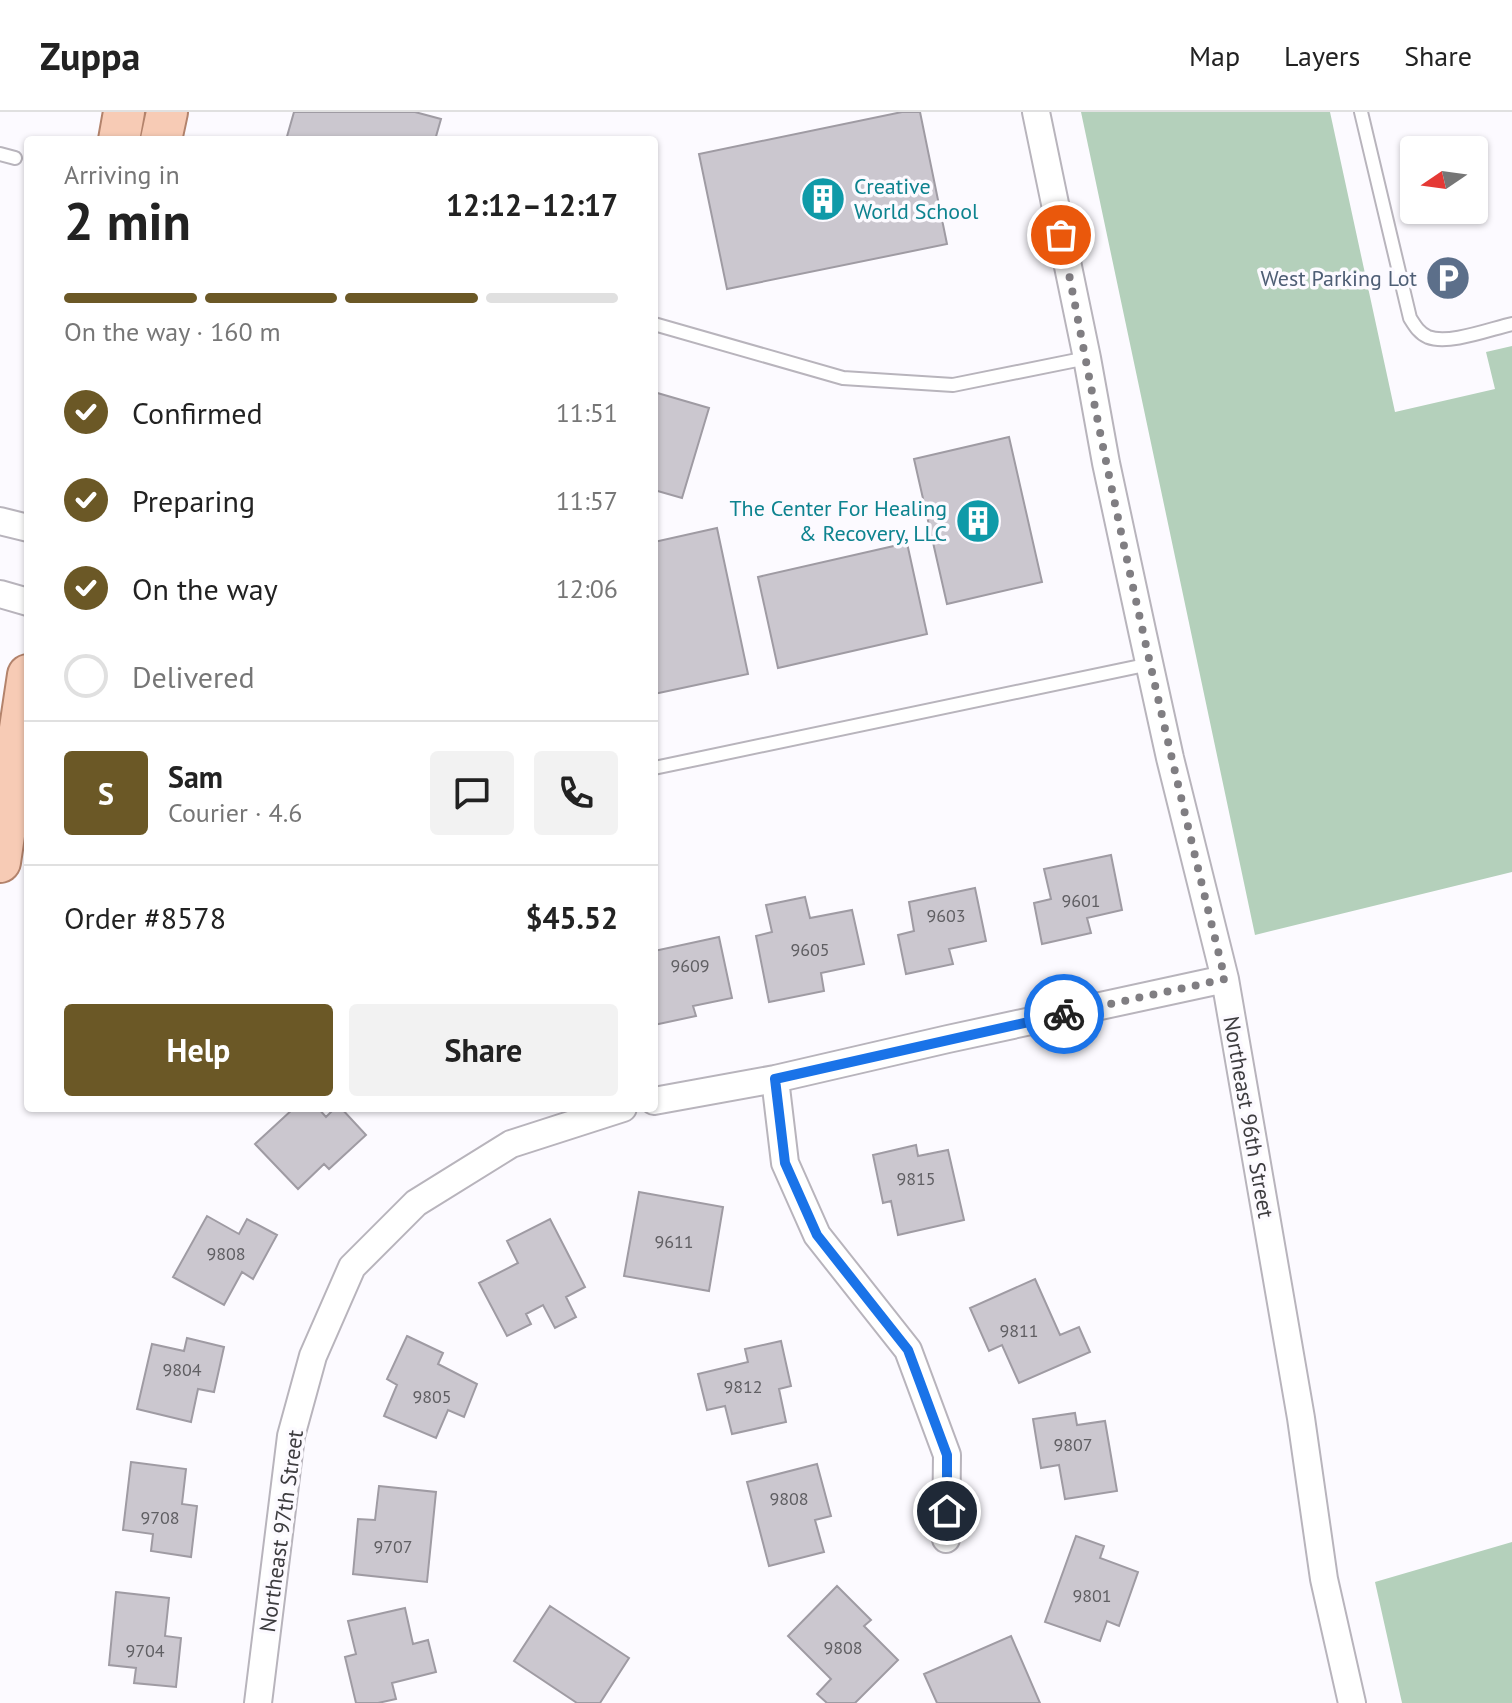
<!DOCTYPE html>
<html lang="en">
<head>
<meta charset="utf-8">
<style>
	body { margin:0; font-family:"PT Sans",sans-serif; background:#f2f2f2; color:#222; height:100vh; display:flex; flex-direction:column; font-size:30px; white-space:nowrap }
	* { box-sizing:border-box; margin:0 }
	p { font-size:26px; color:#767676 }
	.icon { flex:none; width:44px; height:44px; fill:none; stroke:currentColor; stroke-width:2; stroke-linecap:round; stroke-linejoin:round }
	.map { position:relative; flex:1; overflow:hidden }
	.sheet { position:absolute; left:24px; top:24px; width:634px; height:976px; display:flex; flex-direction:column; background:#fff; border-radius:8px; box-shadow:0 2px 6px #0004 }
	.sheet>* { flex:none }
	.needle { width:52px; rotate:257deg }
	.buttons { position:absolute; left:1400px; top:24px; display:grid; gap:16px }
	.buttons a { display:grid; place-items:center; width:88px; height:88px; border-radius:8px; background:#fff; box-shadow:0 2px 6px #0004; font-size:40px }
	.pin { position:absolute; display:grid; place-items:center; width:68px; height:68px; color:#fff; margin:-34px; border:4px solid #fff; border-radius:50%; box-shadow:0 2px 8px #0007 }
	.courier { position:absolute; display:grid; place-items:center; width:80px; height:80px; margin:-40px; border:6px solid #1a73e8; border-radius:50%; background:#fff; color:#222; box-shadow:0 2px 10px #0007 }
	.overview em { font-style:normal; font-weight:800 }
	.overview div { display:flex; flex-direction:column-reverse }
	.overview { display:flex; align-items:center; justify-content:space-between; height:136px; padding:0 40px }
	h1 { font-size:52px; font-weight:800; line-height:60px }
	.bar { display:grid; grid-template-columns:repeat(4,1fr); gap:12px 8px; align-content:center; height:96px; padding:0 40px }
	.bar i { height:10px; border-radius:6px; background:#e0e0e0 }
	.bar .on { background:#6b5826 }
	.bar p { grid-column:span 4 }
	.line { display:flex; align-items:center; gap:20px; padding:0 40px; border-top:2px solid #e0e0e0 }
	.line div { flex:1 }
	.round { display:grid; place-items:center; flex:none; width:84px; height:84px; border-radius:8px; background:#f2f2f2 }
	ol { padding:0 40px; list-style:none }
	li { display:flex; align-items:center; gap:24px; height:88px }
	li p { margin-inline-start:auto }
	li .icon { padding:8px; border-radius:50%; background:#6b5826; color:#fff; stroke-width:4 }
	li:last-child { color:#767676 }
	li i { width:44px; height:44px; border:4px solid #e0e0e0; border-radius:50% }
	.action { display:flex; gap:16px; margin-top:auto; padding:16px 40px }
	.action a { flex:1; height:92px; border-radius:8px; background:#6b5826; color:#fff; font-size:32px; font-weight:800; line-height:92px; text-align:center }
	.action a+a { background:#f2f2f2; color:#222 }
	header { display:flex; align-items:center; gap:48px; box-sizing:border-box; height:112px; padding:0 40px; background:#fff; border-bottom:2px solid #e0e0e0 }
	header strong { font-size:38px }
	nav { display:flex; gap:44px; margin-inline-start:auto; font-size:28px }
	.map>svg:first-child { display:block }
	.green { fill:#b4d0bb }
	.building { fill:#cbc7cf; stroke:#9f9ba3; stroke-width:2 }
	.lines { fill:none; stroke-linecap:round; stroke-linejoin:round }
	.lane-casing { stroke:#b8b4bc; stroke-width:16 }
	.street-casing { stroke:#b8b4bc; stroke-width:30 }
	.primary-casing { stroke:#b3836c; stroke-width:44 }
	.lane { stroke:#fff; stroke-width:12 }
	.street { stroke:#fff; stroke-width:26 }
	.primary { stroke:#f7cbb5; stroke-width:40 }
	.done { stroke:#807e82; stroke-width:8; stroke-dasharray:0 14.4 }
	.route { stroke:#1a73e8; stroke-width:10 }
	.labels { text-anchor:middle; stroke-width:7; stroke-linejoin:round; paint-order:stroke }
	.number-label { font-size:18px; fill:#605f63 }
	.culture-label { font-size:22px; fill:#0d838f; stroke:#fcfaff; text-anchor:start }
	.service-label { font-size:22px; fill:#4e5e75; stroke:#fcfaff; text-anchor:end }
	.street-label { font-size:22px; fill:#3d3c3f; stroke:#fcfaff }
</style>
</head>
<body>
<header>
<strong>Zuppa</strong>
<nav><a>Map</a><a>Layers</a><a>Share</a></nav>
</header>
<div class="map">
<svg width="1512" height="1591" viewBox="0 0 1512 1591">
	<rect width="100%" height="100%" fill="#fcfaff"/>
	<!-- green -->
	<path class="green" d="M1081,0H1330L1395,300L1495,277L1486,240L1512,234V760L1255,823Z
		M1512,1430V1591H1402L1375,1470Z"/>
	<!-- building -->
	<path class="building" d="M294,0H415L441,7L435,28H286Z
		M902,0H920L947,132L727,177L699,42Z
		M654,280L709,296L682,386L654,378Z
		M1009,325L1042,470L947,492L914,347Z
		M717,416L748,562L654,582V430Z
		M907,431L927,522L778,556L758,465Z
		M1111,743L1122,798L1087,806L1091,821L1042,832L1034,791L1051,787L1044,757Z
		M975,776L986,829L949,837L953,852L906,862L898,823L914,819L909,790Z
		M805,785L810,806L852,798L864,852L821,861L824,879L769,890L756,824L772,820L766,793Z
		M719,825L732,886L693,894L696,904L654,913V839Z
		M294,996H318L326,1005L335,996H341L366,1023L329,1057L324,1052L298,1077L255,1032Z
		M916,1033L918,1044L948,1038L964,1108L898,1123L891,1089L883,1091L873,1043Z
		M639,1080L723,1095L709,1179L624,1164Z
		M207,1104L239,1122L247,1107L277,1123L253,1167L242,1160L224,1193L173,1165Z
		M550,1107L585,1175L566,1185L576,1205L555,1216L543,1193L526,1202L531,1212L507,1224L479,1171L518,1151L507,1129Z
		M1035,1167L1060,1223L1079,1215L1090,1240L1019,1271L1002,1233L989,1239L970,1196Z
		M407,1224L443,1241L438,1252L477,1272L464,1305L448,1298L436,1326L384,1304L397,1273L387,1267Z
		M187,1226L224,1235L214,1280L198,1277L191,1310L137,1297L152,1232L184,1239Z
		M781,1229L791,1274L779,1277L786,1310L732,1322L725,1294L707,1298L698,1262L748,1250L745,1237Z
		M1075,1301L1077,1313L1105,1309L1117,1379L1065,1387L1059,1353L1041,1356L1033,1307Z
		M131,1350L186,1357L182,1392L197,1394L191,1445L151,1439L153,1422L123,1418Z
		M817,1352L831,1404L815,1408L824,1440L769,1454L747,1370Z
		M379,1374L436,1380L427,1470L353,1462L358,1407L375,1408Z
		M1076,1424L1104,1434L1100,1446L1138,1460L1119,1514L1107,1509L1100,1529L1045,1510Z
		M837,1474L871,1508L864,1514L898,1548L855,1591H827L817,1582L831,1567L788,1524Z
		M116,1480L169,1486L165,1524L181,1526L176,1575L134,1571L136,1556L109,1553Z
		M550,1494L629,1546L600,1591H577L514,1549Z
		M405,1496L413,1532L428,1528L436,1560L392,1571L396,1587L378,1591H356L345,1545L356,1542L348,1509Z
		M1011,1524L1040,1591H937L924,1562Z"/>
	<g class="lines">
		<!-- lane casing -->
		<g class="lane-casing">
			<path id="lane" d="M1361,0L1410,206C1415,214 1419,221 1428,225C1449,233 1490,217 1512,212
				M0,42L15,46
				M654,212L843,266L953,273L1087,246
				M654,656L1150,552"/>
		</g>
		<!-- street casing -->
		<g class="street-casing">
			<path id="street" d="M1036,0L1087,246L1106,351L1143,523L1170,646L1225,867L1301,1306L1324,1467L1352,1591
				M0,409L28,416
				M0,482L28,490
				M775,967L785,1051L817,1123L908,1238L947,1343L946,1427
				M654,989L775,967L948,927L1225,867
				M258,1591L291,1324L313,1244L352,1155L416,1091L511,1032L623,996"/>
		</g>
		<!-- primary casing -->
		<g class="primary-casing">
			<path id="primary" d="M119,28L124,0
				M161,28L167,0
				M0,750L28,563"/>
		</g>
		<!-- lane -->
		<use href="#lane" class="lane"/>
		<!-- street -->
		<use href="#street" class="street"/>
		<!-- primary -->
		<use href="#primary" class="primary"/>
	</g>
	<g class="lines">
		<!-- done -->
		<path class="done" d="M1061,123C1077,200 1091,278 1107,354C1143,526 1183,697 1225,867L1064,902"/>
		<!-- route -->
		<path class="route" d="M947,1399V1343L908,1238L817,1123L785,1051L775,967L1064,902"/>
	</g>
	<!-- icons -->
	<defs>
		<g id="building-disc" transform="scale(2.3)"><circle r="9.5" fill="#0f9aa8" stroke="#fcfaff"/><path d="M-4-6H4V6H1V3H-1V6H-4ZM-2.5-4.3h1.7v1.8h-1.7ZM.8-4.3h1.7v1.8H.8ZM-2.5-1h1.7V.8h-1.7ZM.8-1h1.7V.8H.8Z" fill="#fff"/></g>
		<g id="parking-disc" transform="scale(2.3)"><circle r="9.5" fill="#5c6f8a" stroke="#fcfaff"/><path d="M-3.5-5.5H1a3.5 3.5 0 0 1 0 7H-1V5.5H-3.5ZM-1-3.4V-.6H.8a1.4 1.4 0 0 0 0-2.8Z" fill="#fff"/></g>
	</defs>
	<g fill-rule="evenodd">
		<use href="#building-disc" x="823" y="87"/>
		<use href="#parking-disc" x="1448" y="166"/>
		<use href="#building-disc" x="978" y="409"/>
	</g>
	<g class="labels">
		<!-- number labels -->
		<g class="number-label">
			<text x="1081" y="795">9601</text>
			<text x="946" y="810">9603</text>
			<text x="810" y="844">9605</text>
			<text x="690" y="860">9609</text>
			<text x="916" y="1073">9815</text>
			<text x="674" y="1136">9611</text>
			<text x="226" y="1148">9808</text>
			<text x="1019" y="1225">9811</text>
			<text x="182" y="1264">9804</text>
			<text x="743" y="1281">9812</text>
			<text x="432" y="1291">9805</text>
			<text x="1073" y="1339">9807</text>
			<text x="789" y="1393">9808</text>
			<text x="160" y="1412">9708</text>
			<text x="393" y="1441">9707</text>
			<text x="1092" y="1490">9801</text>
			<text x="843" y="1542">9808</text>
			<text x="145" y="1545">9704</text>
		</g>
		<!-- culture labels -->
		<g class="culture-label">
			<text x="854" y="82">Creative<tspan x="854" dy="25">World School</tspan></text>
			<text x="947" y="404" text-anchor="end">The Center For Healing<tspan x="947" dy="25">&amp; Recovery, LLC</tspan></text>
		</g>
		<!-- service labels -->
		<g class="service-label">
			<text x="1417" y="174">West Parking Lot</text>
		</g>
		<!-- street labels -->
		<g class="street-label">
			<text transform="translate(1249 1005) rotate(80)" y="8">Northeast 96th Street</text>
			<text transform="translate(281 1419) rotate(-82)" y="8">Northeast 97th Street</text>
		</g>
	</g>
</svg>
<div class="buttons">
<a><svg class="needle" viewBox="-14 -14 28 28"><path d="M0-13l5 13h-10z" fill="#e53935"/><path d="M0 13l5-13h-10z" fill="#767676"/></svg></a>
</div>
<div class="pin" style="left:1061px;top:123px;background:#ea580c"><svg class="icon" aria-label="bag" viewBox="0 0 24 24"><path d="M5 8h14l-1 12H6zM9 8a3 3 0 0 1 6 0"/></svg></div>
<div class="pin" style="left:947px;top:1399px;background:#1f2937"><svg class="icon" aria-label="home" viewBox="0 0 24 24"><path d="M3 11l9-7 9 7M6 9v11h12V9"/></svg></div>
<div class="courier" style="left:1064px;top:902px"><svg class="icon" aria-label="bike" viewBox="0 0 24 24"><circle cx="6" cy="16" r="4"/><circle cx="18" cy="16" r="4"/><path d="M6 16l4-8h5l3 8M10 8l3 8H6M13 5h3"/></svg></div>
<section class="sheet">
<div class="overview"><div><h1>2 min</h1><p>Arriving in</p></div><em>12:12–12:17</em></div>
<div class="bar"><i class="on"></i><i class="on"></i><i class="on"></i><i></i><p>On the way · 160 m</p></div>
<ol>
<li><svg class="icon" aria-label="check" viewBox="0 0 24 24"><path d="M5 12l5 5 9-10"/></svg>Confirmed<p>11:51</p></li>
<li><svg class="icon" aria-label="check" viewBox="0 0 24 24"><path d="M5 12l5 5 9-10"/></svg>Preparing<p>11:57</p></li>
<li><svg class="icon" aria-label="check" viewBox="0 0 24 24"><path d="M5 12l5 5 9-10"/></svg>On the way<p>12:06</p></li>
<li><i></i>Delivered</li>
</ol>
<div class="line" style="height:144px"><b class="round" style="background:#6b5826;color:#fff">S</b><div><b>Sam</b><p>Courier · 4.6</p></div><a class="round"><svg class="icon" aria-label="chat" viewBox="0 0 24 24"><path d="M4 5h16v11H9l-5 4z"/></svg></a><a class="round"><svg class="icon" aria-label="phone" viewBox="0 0 24 24"><path d="M5 4h4l2 5-3 2q2 4 5 5l2-3 5 2v4C11 20 4 13 5 4z"/></svg></a></div>
<div class="line" style="height:104px"><div>Order #8578</div><b>$45.52</b></div>
<div class="action"><a>Help</a><a>Share</a></div>
</section>
</div>
</body>
</html>
